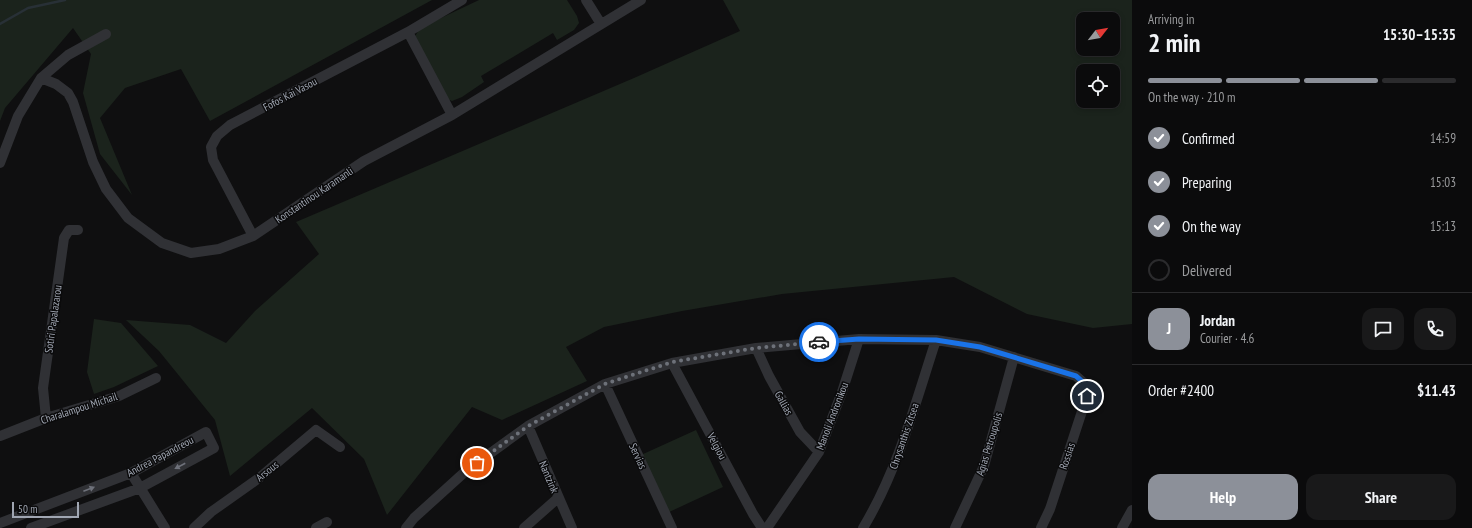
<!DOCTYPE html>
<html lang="en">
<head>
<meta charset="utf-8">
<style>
	body { margin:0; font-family:"PT Sans Narrow",sans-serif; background:#19191a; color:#f1f3f6; height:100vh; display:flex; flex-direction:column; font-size:15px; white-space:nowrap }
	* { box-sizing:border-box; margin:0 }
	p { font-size:13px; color:#9a9b9d }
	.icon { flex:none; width:22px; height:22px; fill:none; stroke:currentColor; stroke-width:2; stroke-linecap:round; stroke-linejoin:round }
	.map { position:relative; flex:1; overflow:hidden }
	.drawer { display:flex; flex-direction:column; background:#0b0b0c; width:340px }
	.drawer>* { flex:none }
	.needle { width:26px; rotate:59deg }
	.controls { position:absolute; left:1076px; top:12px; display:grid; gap:8px }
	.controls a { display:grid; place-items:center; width:44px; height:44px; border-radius:8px; background:#0b0b0c; box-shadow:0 2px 6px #0003,0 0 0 1px #2b2b2d; font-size:20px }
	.scale { position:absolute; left:12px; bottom:10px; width:67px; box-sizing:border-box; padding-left:4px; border:2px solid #a0a6b2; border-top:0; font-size:11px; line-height:14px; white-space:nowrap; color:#a0a6b2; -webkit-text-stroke:3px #0a0a0b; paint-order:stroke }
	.pin { position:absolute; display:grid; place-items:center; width:34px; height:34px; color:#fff; margin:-17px; border:2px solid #fff; border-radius:50%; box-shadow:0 1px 4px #0007 }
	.courier { position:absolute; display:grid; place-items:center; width:40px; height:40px; margin:-20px; border:3px solid #1a73e8; border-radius:50%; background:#fff; color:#222; box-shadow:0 1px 5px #0007 }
	.summary em { font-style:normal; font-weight:600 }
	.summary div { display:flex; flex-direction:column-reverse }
	.summary { display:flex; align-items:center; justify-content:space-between; height:68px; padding:0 16px }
	h1 { font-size:26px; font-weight:600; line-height:30px }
	.bar { display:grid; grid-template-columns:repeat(4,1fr); gap:6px 4px; align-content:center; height:48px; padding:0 16px }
	.bar i { height:5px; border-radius:3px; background:#2b2b2d }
	.bar .selected { background:#8c9099 }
	.bar p { grid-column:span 4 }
	.line { display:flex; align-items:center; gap:10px; padding:0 16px; border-top:1px solid #2b2b2d }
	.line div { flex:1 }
	.round { display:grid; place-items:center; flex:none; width:42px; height:42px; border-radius:12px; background:#19191a }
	ol { padding:0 16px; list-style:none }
	li { display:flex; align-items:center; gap:12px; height:44px }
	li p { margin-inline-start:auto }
	li .icon { padding:4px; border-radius:50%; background:#8c9099; color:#fff; stroke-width:4 }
	li:last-child { color:#9a9b9d }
	li i { width:22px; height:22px; border:2px solid #2b2b2d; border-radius:50% }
	.action { display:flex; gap:8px; margin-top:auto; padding:8px 16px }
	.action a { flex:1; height:46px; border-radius:12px; background:#8c9099; color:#fff; font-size:16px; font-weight:600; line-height:46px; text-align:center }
	.action a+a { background:#19191a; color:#f1f3f6 }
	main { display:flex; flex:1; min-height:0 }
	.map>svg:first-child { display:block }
	.green { fill:#1b231c; fill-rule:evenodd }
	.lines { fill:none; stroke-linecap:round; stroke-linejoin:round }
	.stream { stroke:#283036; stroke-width:2.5 }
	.minor { stroke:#303135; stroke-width:10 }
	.oneway { fill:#6e717a }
	.done { stroke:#6d7179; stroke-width:4; stroke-dasharray:0 7.2 }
	.route { stroke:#1a73e8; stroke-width:5 }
	.labels { text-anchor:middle; stroke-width:3; stroke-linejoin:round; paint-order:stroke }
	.street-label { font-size:11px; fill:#a0a6b2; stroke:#0a0a0b }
</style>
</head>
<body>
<main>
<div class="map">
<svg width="1132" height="528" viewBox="0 0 1132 528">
	<rect width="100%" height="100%" fill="#0f0f10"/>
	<!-- green -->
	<path class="green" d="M0,0H432L210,121L181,69L125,88L100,118L132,195L100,154L83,93L91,54L73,28L5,108L0,121Z
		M479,0H567L577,16L579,23L574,30L557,40L553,33L481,76L484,82L462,97L452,101L445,98L414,38L420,28Z
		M723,0H1132V324L1093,328L1027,314L954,277L782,294L682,311L604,327L566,347L587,381L502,420L472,407L387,515L364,459L312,408L230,476L215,420L159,351L126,320L190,325L226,343L255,311L319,254L296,222L634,78L740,31ZM1083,19H1113V49H1083ZM1083,71H1113V101H1083Z
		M94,319L121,323L158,366L114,387L94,394L87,372Z
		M696,430L723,487L667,513L641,455Z"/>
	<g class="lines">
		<!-- stream -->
		<path class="stream" d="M0,24L28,8L65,0"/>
		<!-- minor -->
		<path class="minor" d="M586,0L601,24
			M408,32L452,115
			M41,78L56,84L68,93L73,102L93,162L106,189L128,218L162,243L191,253L219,249L253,236L364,161L452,115L641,0
			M0,163L18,116L41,78L68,55L106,34
			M253,236L213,160L211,147L217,136L230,125L408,32L462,0
			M756,348L769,376L800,432L819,452
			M672,363L753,514L762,528
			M605,384L672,528
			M46,418L43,388L64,238L69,230H78
			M528,426L572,528
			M0,436L46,418L119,396L156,378
			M131,473L165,528
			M0,523L131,473L206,432L214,448L140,488L31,528
			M194,528L211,512L259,478L316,430L340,447
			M316,528L327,522
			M406,528L414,518L467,470L528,426L605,384L672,363L756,348L859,339L936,340L980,347L1076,376L1084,383L1087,396L1050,509L1041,528
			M524,528L558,498
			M767,528L819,452L842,392L859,339
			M863,528C898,470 915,404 936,340
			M955,528L984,466L1014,357
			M1122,528L1132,510"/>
	</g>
	<!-- one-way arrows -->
	<defs><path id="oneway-solid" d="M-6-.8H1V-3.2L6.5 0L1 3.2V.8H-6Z"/></defs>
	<g class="oneway">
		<use href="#oneway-solid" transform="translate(180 466) rotate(152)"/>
		<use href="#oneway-solid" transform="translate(89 489) rotate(-21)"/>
	</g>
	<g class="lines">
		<!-- done -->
		<path class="done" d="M477,463L528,426L605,384L672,362L756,348L819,342"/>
		<!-- route -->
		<path class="route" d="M819,342L859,339L936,340L980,347L1076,376L1084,383L1087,396"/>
	</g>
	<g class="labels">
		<!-- street labels -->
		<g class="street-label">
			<text transform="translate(290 94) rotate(-28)" y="4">Fofos Kai Vasou</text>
			<text transform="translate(314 195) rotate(-34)" y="4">Konstantinou Karamanli</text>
			<text transform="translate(53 319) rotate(-82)" y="4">Sotiri Papalazarou</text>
			<text transform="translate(784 403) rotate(61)" y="4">Gallias</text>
			<text transform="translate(79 408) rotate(-18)" y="4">Charalampou Michail</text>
			<text transform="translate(832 416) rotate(-69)" y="4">Manoli Andronikou</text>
			<text transform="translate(904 436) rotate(-71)" y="4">Chrysanthis Zitsea</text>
			<text transform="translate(989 444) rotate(-73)" y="4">Agias Petroupolis</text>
			<text transform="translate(717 446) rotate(62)" y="4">Velgiou</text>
			<text transform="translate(160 456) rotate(-28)" y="4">Andrea Papandreou</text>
			<text transform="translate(638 456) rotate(65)" y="4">Servias</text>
			<text transform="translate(1067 456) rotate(-71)" y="4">Rossias</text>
			<text transform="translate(267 471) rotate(-39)" y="4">Arsous</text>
			<text transform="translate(549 477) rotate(67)" y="4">Nantzink</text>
		</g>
	</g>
</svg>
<div class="controls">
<a><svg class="needle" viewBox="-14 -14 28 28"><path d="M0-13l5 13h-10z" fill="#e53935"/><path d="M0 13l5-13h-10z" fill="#9a9b9d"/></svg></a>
<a><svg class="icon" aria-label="locate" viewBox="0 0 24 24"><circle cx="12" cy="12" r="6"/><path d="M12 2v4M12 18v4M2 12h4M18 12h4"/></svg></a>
</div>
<div class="scale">50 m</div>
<div class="pin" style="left:477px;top:463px;background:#ea580c"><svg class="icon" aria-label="bag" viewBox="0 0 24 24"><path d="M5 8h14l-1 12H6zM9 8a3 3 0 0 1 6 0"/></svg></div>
<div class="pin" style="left:1087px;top:396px;background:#1f2937"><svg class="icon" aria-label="home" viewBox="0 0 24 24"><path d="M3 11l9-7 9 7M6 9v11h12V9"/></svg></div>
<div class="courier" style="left:819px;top:342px"><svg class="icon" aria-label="car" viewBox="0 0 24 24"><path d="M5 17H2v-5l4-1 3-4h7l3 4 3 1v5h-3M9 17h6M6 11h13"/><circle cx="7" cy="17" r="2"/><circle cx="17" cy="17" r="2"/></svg></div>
</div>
<section class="drawer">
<div class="summary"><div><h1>2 min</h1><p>Arriving in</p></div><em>15:30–15:35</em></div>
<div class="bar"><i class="selected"></i><i class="selected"></i><i class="selected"></i><i></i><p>On the way · 210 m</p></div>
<ol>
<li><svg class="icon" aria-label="check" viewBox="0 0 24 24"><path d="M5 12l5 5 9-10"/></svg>Confirmed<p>14:59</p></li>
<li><svg class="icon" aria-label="check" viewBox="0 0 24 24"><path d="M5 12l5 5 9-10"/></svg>Preparing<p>15:03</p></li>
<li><svg class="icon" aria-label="check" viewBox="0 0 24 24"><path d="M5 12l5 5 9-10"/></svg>On the way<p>15:13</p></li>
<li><i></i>Delivered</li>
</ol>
<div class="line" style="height:72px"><b class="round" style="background:#8c9099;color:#fff">J</b><div><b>Jordan</b><p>Courier · 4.6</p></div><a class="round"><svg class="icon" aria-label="chat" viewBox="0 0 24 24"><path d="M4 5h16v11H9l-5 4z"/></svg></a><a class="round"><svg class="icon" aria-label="phone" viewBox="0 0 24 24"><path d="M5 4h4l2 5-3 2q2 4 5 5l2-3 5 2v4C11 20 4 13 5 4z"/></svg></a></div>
<div class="line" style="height:52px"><div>Order #2400</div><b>$11.43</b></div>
<div class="action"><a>Help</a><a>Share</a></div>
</section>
</main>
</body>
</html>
